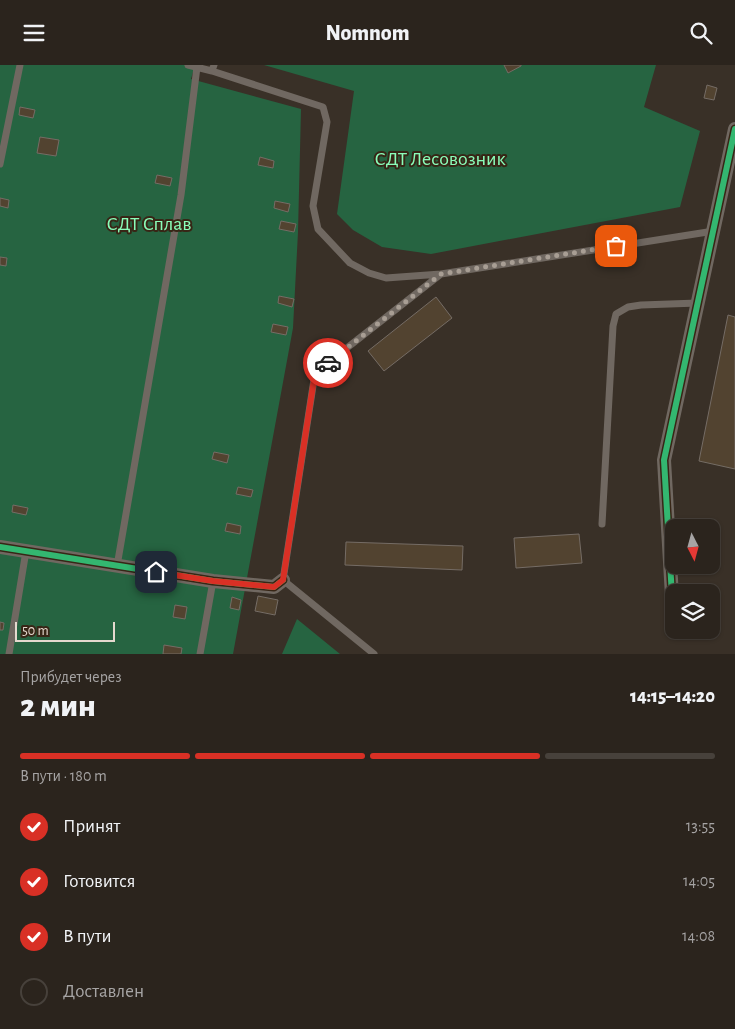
<!DOCTYPE html>
<html lang="ru">
<head>
<meta charset="utf-8">
<style>
	body { margin:0; font-family:"Alegreya Sans",sans-serif; background:#37302a; color:#f1f3f6; height:100vh; display:flex; flex-direction:column; font-size:19px; white-space:nowrap }
	* { box-sizing:border-box; margin:0 }
	p { font-size:16px; color:#a6a4a4 }
	.icon { flex:none; width:28px; height:28px; fill:none; stroke:currentColor; stroke-width:2; stroke-linecap:round; stroke-linejoin:round }
	.map { position:relative; height:589px; overflow:hidden }
	.side { display:flex; flex-direction:column; background:#2b241d; flex:1 }
	.side>* { flex:none }
	.needle { width:32px; rotate:174deg }
	.fabs { position:absolute; left:665px; top:454px; display:grid; gap:10px }
	.fabs a { display:grid; place-items:center; width:55px; height:55px; border-radius:10px; background:#2b241d; box-shadow:0 1px 4px #0004,0 0 0 1px #47413b; font-size:25px }
	.scale { position:absolute; left:15px; bottom:12px; width:100px; box-sizing:border-box; padding-left:5px; border:2px solid #e4d9ce; border-top:0; font-size:14px; line-height:18px; white-space:nowrap; color:#e4d9ce; -webkit-text-stroke:4px #372616; paint-order:stroke }
	.pin { position:absolute; display:grid; place-items:center; width:42px; height:42px; color:#fff; margin:-21px; border-radius:10px; box-shadow:0 2px 8px #0006 }
	.courier { position:absolute; display:grid; place-items:center; width:50px; height:50px; margin:-25px; border:4px solid #d93025; border-radius:50%; background:#fff; color:#222; box-shadow:0 1px 6px #0007 }
	.headline em { font-style:normal; font-weight:800 }
	.headline div { display:flex; flex-direction:column-reverse }
	.headline { display:flex; align-items:center; justify-content:space-between; height:85px; padding:0 20px }
	h1 { font-size:32px; font-weight:800; line-height:38px }
	.bar { display:grid; grid-template-columns:repeat(4,1fr); gap:8px 5px; align-content:center; height:60px; padding:0 20px }
	.bar i { height:6px; border-radius:4px; background:#47413b }
	.bar .current { background:#d93025 }
	.bar p { grid-column:span 4 }
	ol { padding:0 20px; list-style:none }
	li { display:flex; align-items:center; gap:15px; height:55px }
	li p { margin-inline-start:auto }
	li .icon { padding:5px; border-radius:50%; background:#d93025; color:#fff; stroke-width:4 }
	li:last-child { color:#a6a4a4 }
	li i { width:28px; height:28px; border:2px solid #47413b; border-radius:50% }
	header { display:flex; justify-content:space-between; align-items:center; height:65px; padding:0 20px; background:#2b241d; font-size:22px; font-weight:800 }
	.map>svg:first-child { display:block }
	.green { fill:#266441 }
	.building { fill:#524330; stroke:#756c65 }
	.lines { fill:none; stroke-linecap:round; stroke-linejoin:round }
	.service { stroke:#706861; stroke-width:7 }
	.minor { stroke:#706861; stroke-width:14 }
	.cycleway-casing { stroke:#372616; stroke-width:9 }
	.cycleway { stroke:#33b770; stroke-width:6 }
	.done { stroke:#a89e94; stroke-width:5; stroke-dasharray:0 9 }
	.route { stroke:#d93025; stroke-width:6 }
	.labels { text-anchor:middle; stroke-width:4; stroke-linejoin:round; paint-order:stroke }
	.park-label { font-size:20px; fill:#8afdb9; stroke:#372616 }
</style>
</head>
<body>
<header><svg class="icon" aria-label="menu" viewBox="0 0 24 24"><path d="M4 6h16M4 12h16M4 18h16"/></svg>Nomnom<svg class="icon" aria-label="search" viewBox="0 0 24 24"><circle cx="10" cy="10" r="6"/><path d="M15 15l6 6"/></svg></header>
<div class="map">
<svg width="735" height="589" viewBox="0 0 735 589">
	<rect width="100%" height="100%" fill="#393027"/>
	<!-- green -->
	<path class="green" d="M0,0H195L191,14L301,44L298,167L293,263L233,589H0Z
		M264,0H656L644,42L700,66L680,142L431,189L382,182L353,165L337,149L354,26Z
		M297,554L340,589H282Z"/>
	<!-- building -->
	<path class="building" d="M504,0H521V1L508,8Z
		M707,20L717,23L714,35L704,33Z
		M20,42L35,45L33,53L19,50Z
		M40,72L59,75L56,91L37,88Z
		M260,92L274,96L273,103L258,100Z
		M157,110L172,113L170,121L155,118Z
		M0,133L9,135L8,143L0,141Z
		M275,136L290,139L288,147L274,143Z
		M281,156L296,159L294,167L279,164Z
		M0,192L7,193L6,201L0,200Z
		M279,231L294,234L292,242L278,238Z
		M436,232L452,253L384,306L368,286Z
		M728,250L735,252V404L699,396Z
		M273,259L288,262L286,270L271,267Z
		M214,387L229,390L227,398L212,394Z
		M238,422L253,425L251,432L236,429Z
		M13,440L28,443L26,450L12,447Z
		M227,458L241,461L240,469L225,466Z
		M579,469L582,498L516,503L514,473Z
		M346,477L463,481L462,505L345,500Z
		M258,531L278,535L275,550L255,546Z
		M232,532L241,535L239,545L230,543Z
		M175,540L187,542L185,554L173,552Z
		M0,557L4,558L3,565H0Z
		M164,580L182,583L181,589H163Z"/>
	<g class="lines">
		<!-- service -->
		<path class="service" d="M188,0L212,6
			M214,0L212,6L323,42L327,57L313,141L318,164L350,198L369,208L386,213L441,209
			M0,99L20,0
			M602,459L613,261L616,249L628,242L641,240L698,238
			M117,501L181,130L197,2
			M9,589L26,486
			M200,589L213,516
			M374,589L283,515L315,308L441,209L714,166"/>
		<!-- minor -->
		<path class="minor" d="M0,482L213,516L274,522L283,515
			M673,548L664,395L735,64"/>
		<!-- cycleway casing -->
		<g class="cycleway-casing">
			<path id="cycleway" d="M0,482L213,516L274,522L283,515
				M673,548L664,395L735,64"/>
		</g>
		<!-- cycleway -->
		<use href="#cycleway" class="cycleway"/>
	</g>
	<g class="lines">
		<!-- done -->
		<path class="done" d="M328,298L441,209L616,181"/>
		<!-- route -->
		<path class="route" d="M156,507L213,516L274,522L283,515L315,308L328,298"/>
	</g>
	<g class="labels">
		<!-- park labels -->
		<g class="park-label">
			<text x="440" y="100">СДТ Лесовозник</text>
			<text x="149" y="165">СДТ Сплав</text>
		</g>
	</g>
</svg>
<div class="fabs">
<a><svg class="needle" viewBox="-14 -14 28 28"><path d="M0-13l5 13h-10z" fill="#e53935"/><path d="M0 13l5-13h-10z" fill="#a6a4a4"/></svg></a>
<a><svg class="icon" aria-label="layers" viewBox="0 0 24 24"><path d="M12 4l9 5-9 5-9-5zM3 14l9 5 9-5"/></svg></a>
</div>
<div class="scale">50 m</div>
<div class="pin" style="left:616px;top:181px;background:#ea580c"><svg class="icon" aria-label="bag" viewBox="0 0 24 24"><path d="M5 8h14l-1 12H6zM9 8a3 3 0 0 1 6 0"/></svg></div>
<div class="pin" style="left:156px;top:507px;background:#1f2937"><svg class="icon" aria-label="home" viewBox="0 0 24 24"><path d="M3 11l9-7 9 7M6 9v11h12V9"/></svg></div>
<div class="courier" style="left:328px;top:298px"><svg class="icon" aria-label="car" viewBox="0 0 24 24"><path d="M5 17H2v-5l4-1 3-4h7l3 4 3 1v5h-3M9 17h6M6 11h13"/><circle cx="7" cy="17" r="2"/><circle cx="17" cy="17" r="2"/></svg></div>
</div>
<section class="side">
<div class="headline"><div><h1>2 мин</h1><p>Прибудет через</p></div><em>14:15–14:20</em></div>
<div class="bar"><i class="current"></i><i class="current"></i><i class="current"></i><i></i><p>В пути · 180 m</p></div>
<ol>
<li><svg class="icon" aria-label="check" viewBox="0 0 24 24"><path d="M5 12l5 5 9-10"/></svg>Принят<p>13:55</p></li>
<li><svg class="icon" aria-label="check" viewBox="0 0 24 24"><path d="M5 12l5 5 9-10"/></svg>Готовится<p>14:05</p></li>
<li><svg class="icon" aria-label="check" viewBox="0 0 24 24"><path d="M5 12l5 5 9-10"/></svg>В пути<p>14:08</p></li>
<li><i></i>Доставлен</li>
</ol>
</section>
</body>
</html>
